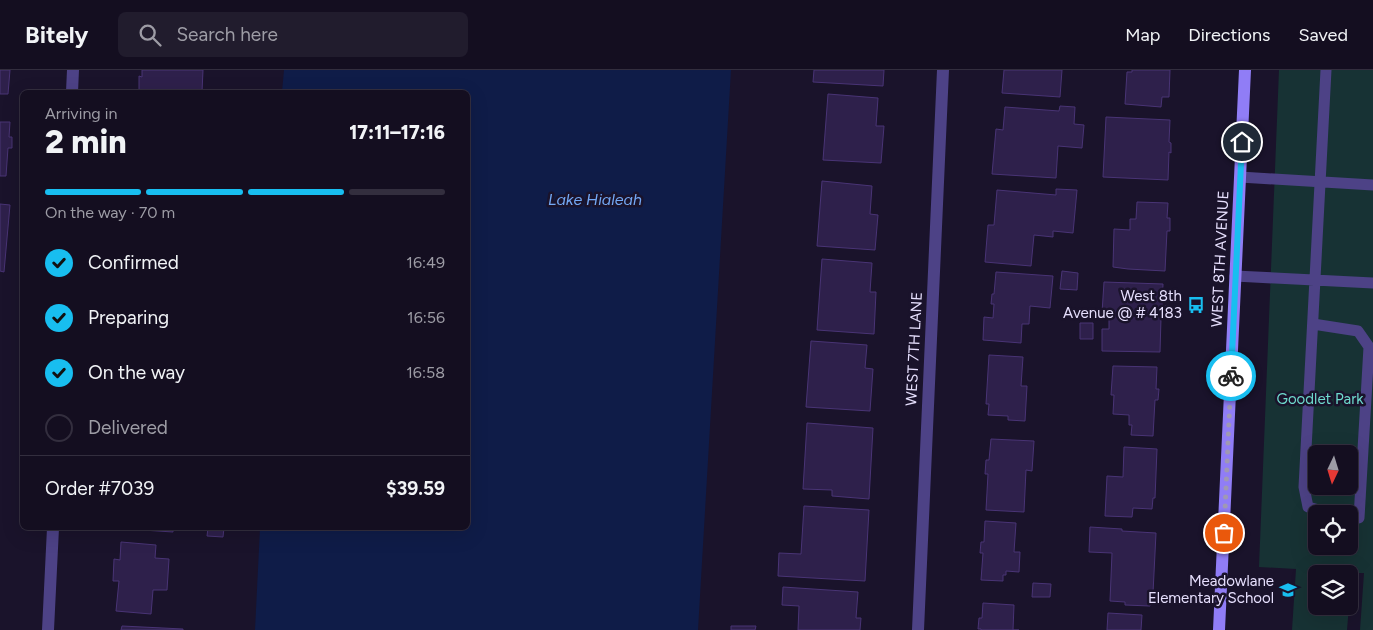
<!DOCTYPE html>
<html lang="en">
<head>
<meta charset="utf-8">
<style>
	body { margin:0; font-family:Figtree,sans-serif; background:#211c2d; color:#f1f3f6; height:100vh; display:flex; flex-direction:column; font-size:19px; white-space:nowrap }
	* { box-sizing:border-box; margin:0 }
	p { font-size:16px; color:#9d9ca5 }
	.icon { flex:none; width:28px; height:28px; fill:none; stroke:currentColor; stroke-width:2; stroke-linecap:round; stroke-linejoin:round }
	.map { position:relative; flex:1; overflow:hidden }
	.sheet { position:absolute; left:20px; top:20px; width:450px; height:440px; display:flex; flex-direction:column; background:#140e20; border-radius:8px; box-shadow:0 5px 20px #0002,0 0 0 1px #332e3e }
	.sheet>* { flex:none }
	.needle { width:32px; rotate:184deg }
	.tools { position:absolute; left:1308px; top:375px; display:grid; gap:10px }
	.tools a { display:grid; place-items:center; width:50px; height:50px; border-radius:8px; background:#140e20; box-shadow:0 5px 20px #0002,0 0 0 1px #332e3e; font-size:25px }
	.pin { position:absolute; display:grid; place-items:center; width:42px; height:42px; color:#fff; margin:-21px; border:2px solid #fff; border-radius:50%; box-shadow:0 1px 5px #0007 }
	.courier { position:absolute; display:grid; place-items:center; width:50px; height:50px; margin:-25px; border:4px solid #18bef0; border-radius:50%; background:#fff; color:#222; box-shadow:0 1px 6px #0007 }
	.summary em { font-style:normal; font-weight:800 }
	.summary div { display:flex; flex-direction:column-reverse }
	.summary { display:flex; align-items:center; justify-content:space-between; height:85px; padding:0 25px }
	h1 { font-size:32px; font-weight:800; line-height:38px }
	.bar { display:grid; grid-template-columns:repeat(4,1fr); gap:8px 5px; align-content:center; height:60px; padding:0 25px }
	.bar i { height:6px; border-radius:4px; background:#332e3e }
	.bar .on { background:#18bef0 }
	.bar p { grid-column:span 4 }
	.line { display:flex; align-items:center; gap:12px; padding:0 25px; border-top:1px solid #332e3e }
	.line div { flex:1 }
	ol { padding:0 25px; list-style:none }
	li { display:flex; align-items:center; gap:15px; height:55px }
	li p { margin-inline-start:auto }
	li .icon { padding:5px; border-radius:50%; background:#18bef0; color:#111; stroke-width:4 }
	li:last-child { color:#9d9ca5 }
	li i { width:28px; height:28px; border:2px solid #332e3e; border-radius:50% }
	header { display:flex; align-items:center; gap:30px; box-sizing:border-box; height:70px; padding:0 25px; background:#140e20; border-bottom:1px solid #332e3e }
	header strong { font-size:24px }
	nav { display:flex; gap:28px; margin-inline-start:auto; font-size:18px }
	.search { width:350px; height:45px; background:#211c2d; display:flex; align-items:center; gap:12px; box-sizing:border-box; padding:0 18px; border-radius:8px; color:#9d9ca5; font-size:19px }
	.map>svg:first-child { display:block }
	.green { fill:#173234; fill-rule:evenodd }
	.water { fill:#0f1c48 }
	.building { fill:#2e204b; stroke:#493475 }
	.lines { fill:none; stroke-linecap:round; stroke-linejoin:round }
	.lane { stroke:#4d4286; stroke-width:11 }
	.street { stroke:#4d4286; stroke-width:12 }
	.secondary { stroke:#907df6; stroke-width:12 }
	.done { stroke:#9f98b4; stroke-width:5; stroke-dasharray:0 9 }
	.route { stroke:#18bef0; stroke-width:6 }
	.labels { text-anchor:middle; stroke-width:5; stroke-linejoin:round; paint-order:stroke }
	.street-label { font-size:15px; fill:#e6dffd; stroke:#1a132b }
	.poi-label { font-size:15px; fill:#e6dffd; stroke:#1a132b; text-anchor:end }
	.park-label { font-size:15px; fill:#6edacd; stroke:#1a132b }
	.water-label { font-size:16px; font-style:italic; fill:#74a9f6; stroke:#1a132b }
</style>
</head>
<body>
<header>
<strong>Bitely</strong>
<div class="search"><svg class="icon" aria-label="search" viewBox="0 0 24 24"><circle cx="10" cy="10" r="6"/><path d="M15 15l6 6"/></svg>Search here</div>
<nav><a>Map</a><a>Directions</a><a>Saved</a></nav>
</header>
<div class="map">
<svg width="1373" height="560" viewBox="0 0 1373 560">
	<rect width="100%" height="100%" fill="#1a132b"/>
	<!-- green -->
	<path class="green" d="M1279,0H1373V560H1360L1364,503H1351L1349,534V504H1316V536H1349L1347,560H1292L1296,499L1259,497ZM1316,384H1349V416H1316ZM1316,444H1349V476H1316Z"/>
	<!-- water -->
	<path class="water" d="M284,0H731L698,560H255L260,458H468V22H282Z"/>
	<!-- building -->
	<path class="building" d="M0,0H10L8,24H0Z
		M142,0H203L202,22H133H139V6L142,7Z
		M814,0H884L883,16L813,12Z
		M1004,0H1062L1060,27L1002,23Z
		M1132,0H1170L1169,27H1162L1161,37L1125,34L1127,2H1132Z
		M828,24L878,28L876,56H884L881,93L823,90Z
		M1060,36L1075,37L1074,54L1084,55L1082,78L1058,76L1056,108L992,104L996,59L1003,60L1005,37L1059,41Z
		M1106,47L1170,50L1169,72L1171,73V83L1169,82L1168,110L1103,107Z
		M0,52H10L9,67H12V78H8L6,106H0Z
		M822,111L872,116L870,144L878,145L875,180L817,176Z
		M1056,119L1077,120L1073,163L1053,161V167L1034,165L1031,196L985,192L988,155H994L997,120L1056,125Z
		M1137,132L1168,133L1167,148H1170V161H1167L1165,201L1128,199L1113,197L1114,159L1130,160V149H1136Z
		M0,134L10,135L4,202L0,201Z
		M822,189L872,193L870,222H876L874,264L817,260Z
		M1062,201L1078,203L1077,220L1060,219Z
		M996,202L1053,206L1050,238L1030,236L1029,254H1022L1021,273L983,270L984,247L993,248L994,234H991L992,224H994Z
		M1104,212L1163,214L1162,236H1166V248H1161L1160,282L1102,281V259H1109V243H1102Z
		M1080,253H1093V269H1080Z
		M811,271L867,275L865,298L873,299L870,341L806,337Z
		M989,285L1023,287L1021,316H1027L1025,351L1008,350V346L988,345L989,334H986Z
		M1113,296L1157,297L1156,319H1159L1158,330H1155L1153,366L1131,365L1132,355H1129V345L1113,344L1114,325H1111Z
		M807,353L873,358L869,429L832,426V420L803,419Z
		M991,369L1034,371L1032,401L1026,400L1024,442L986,440L988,404H985L986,390H989Z
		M1124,377L1157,379L1155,428H1153L1152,439L1133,438L1132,447L1105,446L1107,406L1123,407Z
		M804,436L869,440L865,511L778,506L779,483L801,484Z
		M985,451L1016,453L1014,482H1020L1019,502L1006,501V505H1003V511L981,510L983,483H980L981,472H984Z
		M1090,457L1122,459V461L1156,463L1153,523L1150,522V536L1125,535V532L1110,531L1112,483L1089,482Z
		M113,458H173V462Z
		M208,458H224L223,467L207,466Z
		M121,472L156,475L155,488L169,489L167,520H153L151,544L116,541L119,511H113L114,489L120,490Z
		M1033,513L1051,514L1050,527H1032Z
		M783,517L858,522L856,548H861L860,560H798L799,536L782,535Z
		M983,533L1014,535L1013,560H1019H981V559H978L979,548H982Z
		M1108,543L1142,545L1141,560H1107Z
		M122,556L183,559V560H121Z
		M731,556H756L755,560H731Z"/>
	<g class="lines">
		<!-- lane -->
		<path class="lane" d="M1326,0L1304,417L1308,437L1333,444
			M1240,107L1373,115
			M1235,206L1373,213
			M1313,254L1358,261L1369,277L1359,448L1349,447"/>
		<!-- street -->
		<path class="street" d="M72,22L73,0
			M48,560L53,458
			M918,560L943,0"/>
		<!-- secondary -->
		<path class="secondary" d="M1219,560L1245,0"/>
	</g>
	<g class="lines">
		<!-- done -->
		<path class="done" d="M1224,463L1231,306"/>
		<!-- route -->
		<path class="route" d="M1231,306L1242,72"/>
	</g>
	<!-- icons -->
	<defs>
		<g id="bus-bare" transform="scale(1.35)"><path d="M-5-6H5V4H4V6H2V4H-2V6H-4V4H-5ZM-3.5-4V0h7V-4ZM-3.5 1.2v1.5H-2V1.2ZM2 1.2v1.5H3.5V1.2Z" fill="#18bef0" stroke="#1a132b" stroke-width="2.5" paint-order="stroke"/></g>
		<g id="school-bare" transform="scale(1.35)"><path d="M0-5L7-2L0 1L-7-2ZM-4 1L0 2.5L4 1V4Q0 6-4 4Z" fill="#18bef0" stroke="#1a132b" stroke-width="2.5" paint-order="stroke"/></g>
	</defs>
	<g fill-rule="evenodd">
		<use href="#bus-bare" x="1196" y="235"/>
		<use href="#school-bare" x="1288" y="520"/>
	</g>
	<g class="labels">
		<!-- street labels -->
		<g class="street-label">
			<text transform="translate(1220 189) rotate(-87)" y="5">WEST 8TH AVENUE</text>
			<text transform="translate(914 279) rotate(-87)" y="5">WEST 7TH LANE</text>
		</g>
		<!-- poi labels -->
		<g class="poi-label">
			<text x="1182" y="231">West 8th<tspan x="1182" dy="17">Avenue @ # 4183</tspan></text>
			<text x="1274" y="516">Meadowlane<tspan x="1274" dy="17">Elementary School</tspan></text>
		</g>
		<!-- park labels -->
		<g class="park-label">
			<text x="1320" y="334">Goodlet Park</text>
		</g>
		<!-- water labels -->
		<g class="water-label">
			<text x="595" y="135">Lake Hialeah</text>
		</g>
	</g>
</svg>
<div class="tools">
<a><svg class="needle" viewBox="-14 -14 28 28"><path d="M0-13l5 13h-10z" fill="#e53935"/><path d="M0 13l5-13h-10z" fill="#9d9ca5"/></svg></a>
<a><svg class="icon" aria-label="locate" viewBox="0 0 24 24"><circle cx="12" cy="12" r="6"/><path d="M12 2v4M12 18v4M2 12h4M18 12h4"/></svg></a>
<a><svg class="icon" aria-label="layers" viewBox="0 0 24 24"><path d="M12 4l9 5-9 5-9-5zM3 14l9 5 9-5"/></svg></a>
</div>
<div class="pin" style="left:1224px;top:463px;background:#ea580c"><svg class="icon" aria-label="bag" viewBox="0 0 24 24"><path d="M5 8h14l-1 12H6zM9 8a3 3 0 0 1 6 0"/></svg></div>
<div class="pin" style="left:1242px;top:72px;background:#1f2937"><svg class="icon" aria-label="home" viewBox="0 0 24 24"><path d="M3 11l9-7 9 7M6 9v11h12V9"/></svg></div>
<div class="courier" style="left:1231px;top:306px"><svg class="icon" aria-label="bike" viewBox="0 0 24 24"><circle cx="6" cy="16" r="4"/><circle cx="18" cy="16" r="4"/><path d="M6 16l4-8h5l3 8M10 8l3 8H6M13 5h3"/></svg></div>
<section class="sheet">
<div class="summary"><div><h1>2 min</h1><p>Arriving in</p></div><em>17:11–17:16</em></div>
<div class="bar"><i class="on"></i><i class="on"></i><i class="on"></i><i></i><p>On the way · 70 m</p></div>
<ol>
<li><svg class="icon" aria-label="check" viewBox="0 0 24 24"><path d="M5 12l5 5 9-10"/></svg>Confirmed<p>16:49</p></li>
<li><svg class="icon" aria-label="check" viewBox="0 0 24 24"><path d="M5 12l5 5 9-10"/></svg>Preparing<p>16:56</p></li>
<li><svg class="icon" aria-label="check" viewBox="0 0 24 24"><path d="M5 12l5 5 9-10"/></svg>On the way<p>16:58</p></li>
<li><i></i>Delivered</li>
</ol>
<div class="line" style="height:65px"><div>Order #7039</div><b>$39.59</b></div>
</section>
</div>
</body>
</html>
